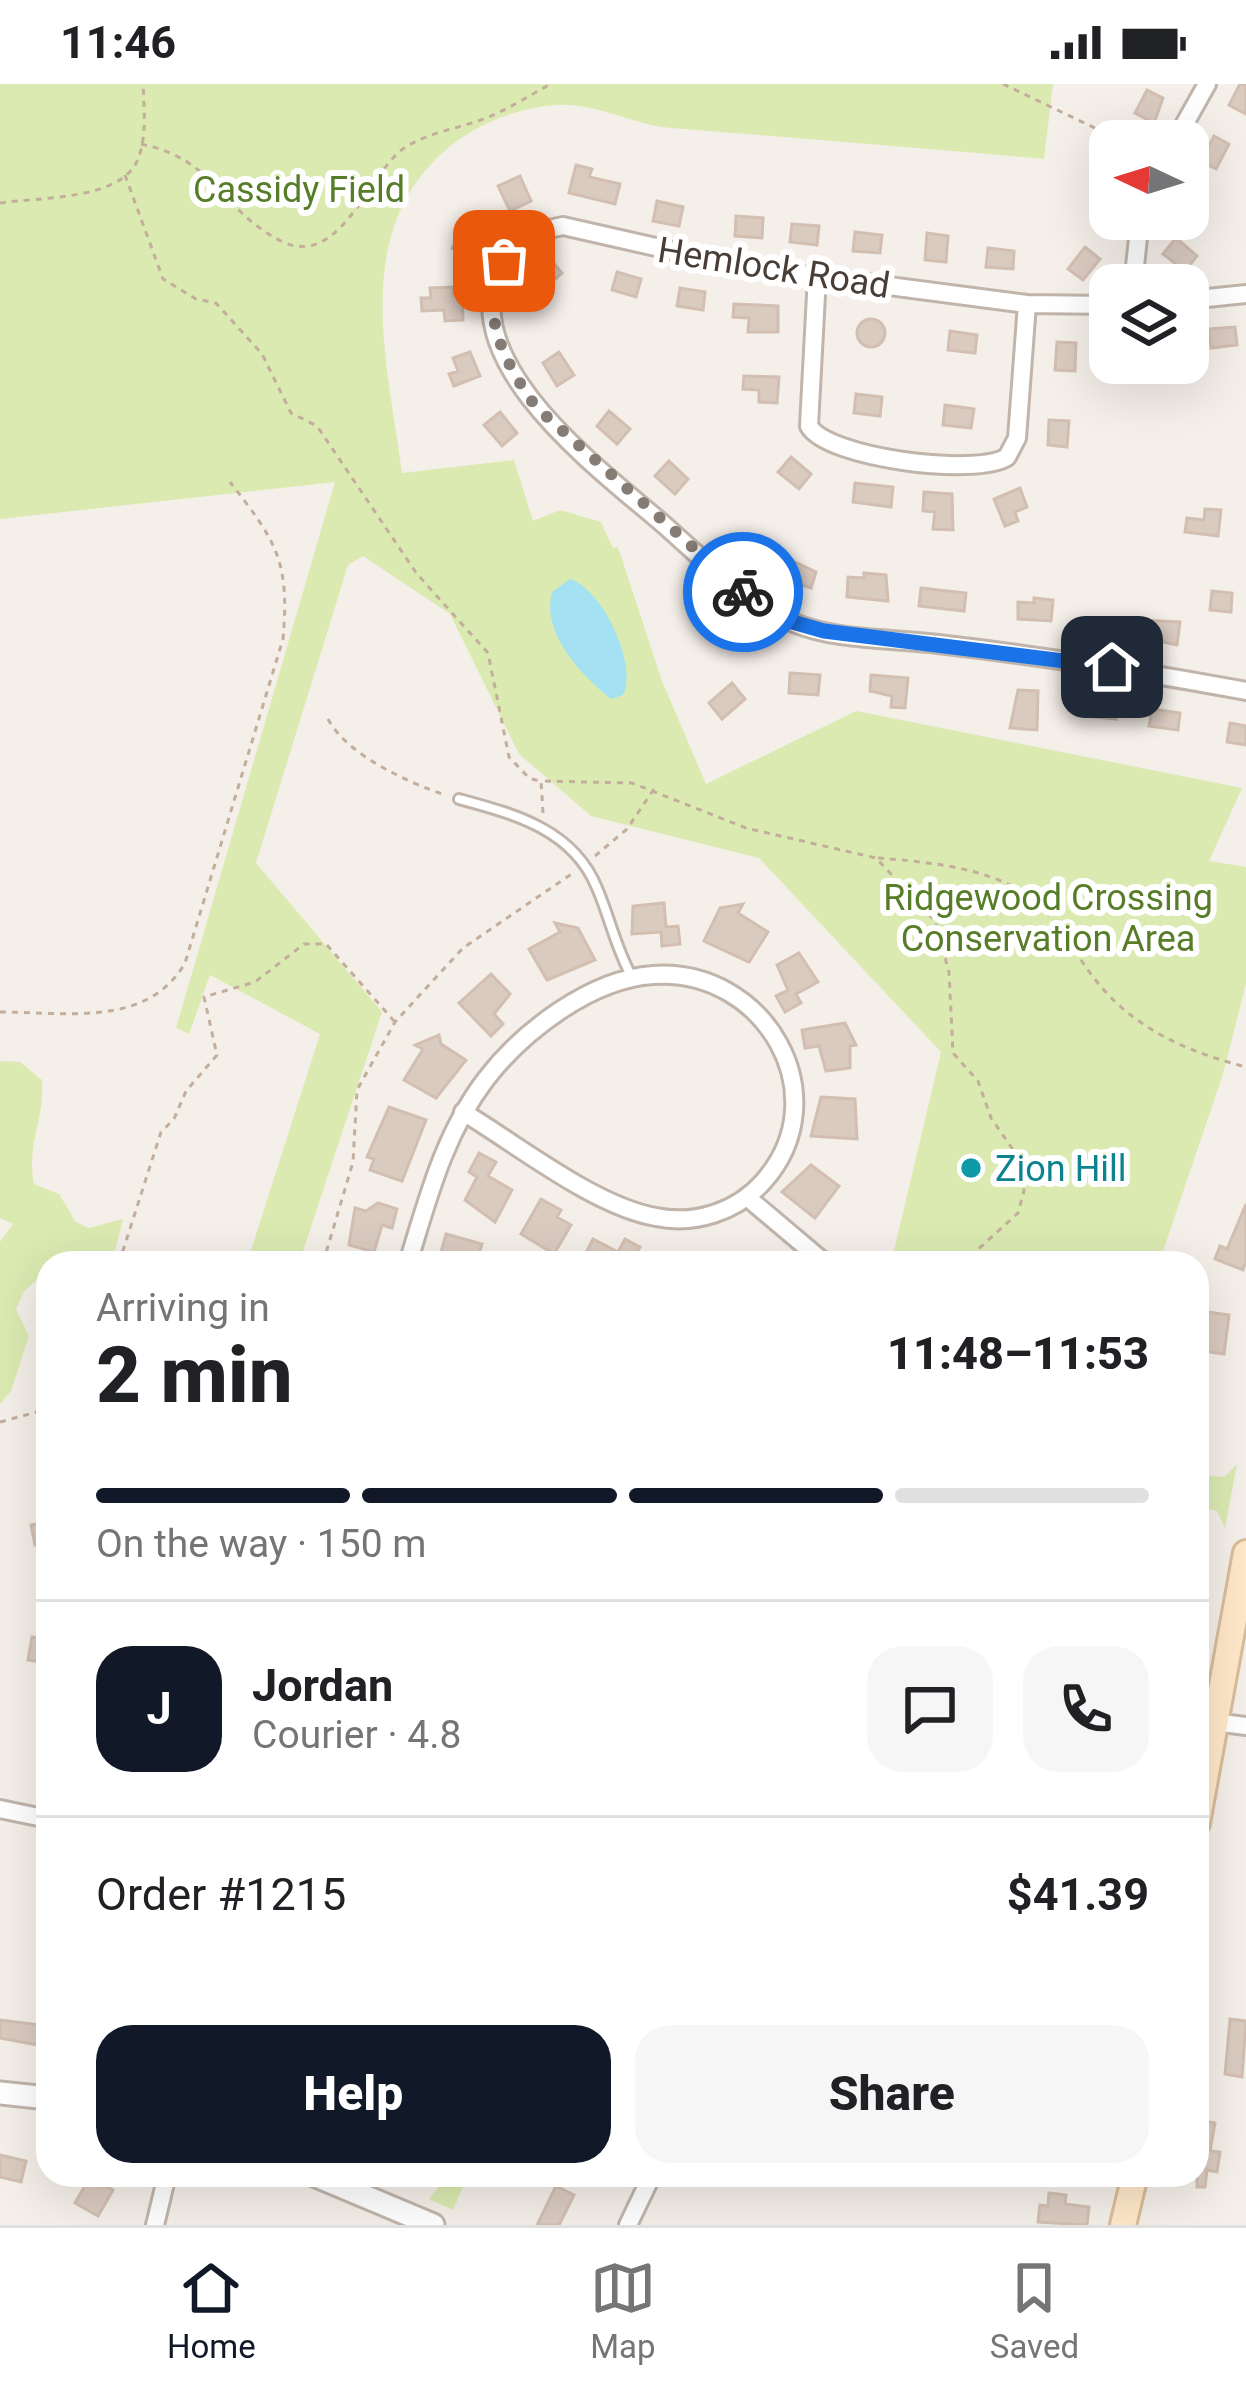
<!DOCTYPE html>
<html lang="en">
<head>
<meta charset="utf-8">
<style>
	body { margin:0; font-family:Roboto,sans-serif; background:#f6f6f6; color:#202124; height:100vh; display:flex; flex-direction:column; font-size:45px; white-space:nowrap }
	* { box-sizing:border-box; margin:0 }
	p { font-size:39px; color:#757577 }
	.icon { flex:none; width:66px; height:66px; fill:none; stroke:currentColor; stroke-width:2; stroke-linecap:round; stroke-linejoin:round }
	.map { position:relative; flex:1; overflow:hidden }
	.panel { position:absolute; left:36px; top:1167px; width:1173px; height:936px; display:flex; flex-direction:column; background:#fff; border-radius:36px; box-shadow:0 12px 48px #0002 }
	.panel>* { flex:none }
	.needle { width:78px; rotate:274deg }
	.fabs { position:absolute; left:1089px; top:36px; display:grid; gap:24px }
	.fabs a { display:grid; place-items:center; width:120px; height:120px; border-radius:24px; background:#fff; box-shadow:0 12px 48px #0002; font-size:60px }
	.pin { position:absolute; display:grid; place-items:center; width:102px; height:102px; color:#fff; margin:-51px; border-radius:24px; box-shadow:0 6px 18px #0006 }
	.courier { position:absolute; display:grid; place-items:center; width:120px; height:120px; margin:-60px; border:9px solid #1a73e8; border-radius:50%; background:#fff; color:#222; box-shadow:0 3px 15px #0007 }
	.head em { font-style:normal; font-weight:800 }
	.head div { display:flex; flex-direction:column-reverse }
	.head { display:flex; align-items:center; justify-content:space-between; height:204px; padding:0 60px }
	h1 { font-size:78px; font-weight:800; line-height:90px }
	.bar { display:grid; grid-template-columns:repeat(4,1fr); gap:18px 12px; align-content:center; height:144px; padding:0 60px }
	.bar i { height:15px; border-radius:9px; background:#e0e0e0 }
	.bar .active { background:#111827 }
	.bar p { grid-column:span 4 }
	.line { display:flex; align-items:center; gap:30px; padding:0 60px; border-top:3px solid #e0e0e0 }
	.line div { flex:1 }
	.round { display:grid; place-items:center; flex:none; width:126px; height:126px; border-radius:36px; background:#f6f6f6 }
	.button { display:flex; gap:24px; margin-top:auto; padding:24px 60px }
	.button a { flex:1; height:138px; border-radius:36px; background:#111827; color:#fff; font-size:48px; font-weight:800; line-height:138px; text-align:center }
	.button a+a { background:#f6f6f6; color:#202124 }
	.status { display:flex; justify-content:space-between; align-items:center; height:84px; padding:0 60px; background:#fff; direction:ltr }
	.status svg { height:33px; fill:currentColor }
	.tabs { display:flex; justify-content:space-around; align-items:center; height:168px; border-top:3px solid #e0e0e0; background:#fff; font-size:33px; color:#757577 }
	.tabs a { display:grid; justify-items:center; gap:6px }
	.tabs .active { color:#111827 }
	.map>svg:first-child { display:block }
	.green { fill:#dbeab1 }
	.water { fill:#a4e1f3 }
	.building { fill:#dacbc1; stroke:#d2bfb1; stroke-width:3 }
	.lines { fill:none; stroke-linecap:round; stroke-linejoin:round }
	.service-casing { stroke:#c1b5ab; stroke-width:14 }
	.minor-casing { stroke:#c1b5ab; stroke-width:22 }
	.tertiary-casing { stroke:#c1b5ab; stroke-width:27 }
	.secondary-casing { stroke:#d9bc9a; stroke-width:30 }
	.path { stroke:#c3ae9c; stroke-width:3; stroke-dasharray:6 6; stroke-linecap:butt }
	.service { stroke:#fff; stroke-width:8 }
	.minor { stroke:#fff; stroke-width:16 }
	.tertiary { stroke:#fff; stroke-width:21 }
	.secondary { stroke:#ffe8c9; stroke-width:24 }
	.done { stroke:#857c75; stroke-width:12; stroke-dasharray:0 21.6 }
	.route { stroke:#1a73e8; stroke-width:15 }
	.culture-dot { fill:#0f9aa8; stroke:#fff; stroke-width:4.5 }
	.labels { text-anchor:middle; stroke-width:12; stroke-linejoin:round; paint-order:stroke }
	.park-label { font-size:36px; fill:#587d28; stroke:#fff }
	.street-label { font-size:36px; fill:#493e37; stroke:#fff }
	.culture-label { font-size:36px; fill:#0d838f; stroke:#fff; text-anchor:start }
</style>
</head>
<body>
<div class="status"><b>11:46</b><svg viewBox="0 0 49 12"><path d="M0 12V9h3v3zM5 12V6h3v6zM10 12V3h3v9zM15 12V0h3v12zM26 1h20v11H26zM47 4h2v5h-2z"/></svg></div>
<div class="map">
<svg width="1246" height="2141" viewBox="0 0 1246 2141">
	<rect width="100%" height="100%" fill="#f5efe9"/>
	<!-- green -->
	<path class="green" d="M0,0H1053L1044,75C919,64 795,54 671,44C632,41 599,19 556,21C517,24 478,39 448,64C349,147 388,278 402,389L514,376L533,437L560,426L601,438L613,464L618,463L662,597L706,700L856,627L1242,704L1209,777L1246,783V900L1223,990L1159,1179H891L941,968L759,774L591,732L519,670L450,530L363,472L348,481L256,779L382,928L299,1179H247L320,950L210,891L189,950L176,944L335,398L0,435Z
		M4,977L20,978L42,996C45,1036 26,1059 34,1100L59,1110L76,1138L89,1144L123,1135L112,1179H48V1187L25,1206L16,1225L29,1252L11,1307L0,1320V1158L13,1140L0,1134V978Z
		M1237,1380L1225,1444L1217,1427L1197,1422V1390L1224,1393Z
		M448,2091H468L453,2126L429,2115Z"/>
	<!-- water -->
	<path class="water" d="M570,495C602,505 638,580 623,611L611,615C581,591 541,549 552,508Z"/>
	<!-- building -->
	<path class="building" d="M1240,0H1246V30L1229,21Z
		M1147,6L1163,14L1154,39L1135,29Z
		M1214,52L1229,60L1216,85L1201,77Z
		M576,81L592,85L589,93L620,100L615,120L569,109Z
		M520,92L531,117L510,127L498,102Z
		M657,117L683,123L679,142L653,137Z
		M736,132L763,134L762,154L735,152Z
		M792,140L819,142L817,161L790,158Z
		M465,143L482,153L469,175L452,164Z
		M855,148L882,151L880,169L853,167Z
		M927,149L948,152L946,178L925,176Z
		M1176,154L1197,172L1185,187L1163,170Z
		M1085,163L1100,175L1083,196L1068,185Z
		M988,164L1014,167L1013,185L986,183Z
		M551,176L562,189L541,207L529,194Z
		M617,188L641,195L636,213L612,206Z
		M453,203V212H462L463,236L445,237L444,226L422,227L421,214H431L430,204Z
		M680,204L705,208L703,226L677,222Z
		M734,220L778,222V248H748L749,234L733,233Z
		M857 249a14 14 0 1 1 28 0a14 14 0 1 1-28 0Z
		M1235,243L1237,261L1211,264L1209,245Z
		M950,247L977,251L975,269L948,266Z
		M1057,258L1076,259L1075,287L1055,286Z
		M470,268L480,292L454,302L449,290L458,287L453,274Z
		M559,268L574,291L557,302L543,279Z
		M744,292L779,293L777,319L759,318V306L743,305Z
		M856,310L882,313L880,332L854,329Z
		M945,321L974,325L971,344L943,341Z
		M609,327L630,345L617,360L597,342Z
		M500,328L517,349L502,362L484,341Z
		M1049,336L1069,337L1067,363L1048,361Z
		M791,373L811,390L799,405L778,388Z
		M669,377L688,395L675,410L655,392Z
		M855,399L893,403L891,423L853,418Z
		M1020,404L1027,423L1015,428L1018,437L1005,442L994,415Z
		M924,408L952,410L953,446L933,445L935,428L923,427Z
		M1205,425L1221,426L1218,452L1185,448L1187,434L1204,436Z
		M776,469L816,488L811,504L769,490Z
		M864,489L886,491L888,517L847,513L848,493L864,494Z
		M921,504L966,509L964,527L919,522Z
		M1212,507L1232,509L1231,528L1210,526Z
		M1034,514L1053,516L1051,537L1018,535V518L1034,519Z
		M1138,536L1180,538L1177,561L1135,552Z
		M790,589L820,591L818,611L789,609Z
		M871,591L908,594L905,624L891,623L892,612L870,607Z
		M732,599L745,615L722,635L709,619Z
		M1018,606L1038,607L1037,646L1010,644Z
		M1096,615L1117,617L1116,635L1095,633Z
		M1152,625L1180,629L1178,646L1149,642Z
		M1230,639L1246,642V661L1227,658Z
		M664,819L666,843L678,842L680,860L662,862L661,848L632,850L633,822Z
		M743,820L738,829L768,848L749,878L704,857L720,824Z
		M555,839L578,844L595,876L547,896L529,865L560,848Z
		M799,869L818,898L796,910L801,919L785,928L776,912L788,906L777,881Z
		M491,890L510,910L494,930L503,940L491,952L459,919Z
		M845,939L856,961L850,962V984L826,987L819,962L805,964L802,946Z
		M439,951L441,960L466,976L436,1014L404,996L423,965L415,961Z
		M821,1013L855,1015L857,1055L811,1052Z
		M389,1023L426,1036L402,1097L370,1086L374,1075L367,1073Z
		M479,1069L496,1078L488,1092L512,1106L495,1138L465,1116L477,1093L469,1088Z
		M811,1081L839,1102L815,1134L782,1108Z
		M541,1115L561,1126L557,1133L571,1141L554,1170L521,1150Z
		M378,1119L397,1125L392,1144L382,1141L374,1168L349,1161L355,1124L366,1127Z
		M1246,1120V1177L1243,1186L1215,1175L1220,1162L1227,1165Z
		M446,1150L482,1160L476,1179H438Z
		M593,1155L618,1168L625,1155L640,1163L633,1176L639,1179H581Z
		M1208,1228L1229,1231L1224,1270L1203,1267Z
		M48,1438V1458L35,1461L31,1441Z
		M32,1553L48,1556V1579L28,1576Z
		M1230,1935L1246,1937L1242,1993L1225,1990Z
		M0,1936L48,1942V1963L0,1954Z
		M1197,2036L1215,2039L1210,2067L1220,2068L1217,2088L1207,2086L1205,2103H1197Z
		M0,2071L26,2077L21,2098L0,2093Z
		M90,2093L113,2106L98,2132L75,2119Z
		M556,2102L574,2111L559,2141H537Z
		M1049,2109L1066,2111L1065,2120L1089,2123L1087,2141L1038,2138L1040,2121L1048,2122Z"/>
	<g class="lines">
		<!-- service casing -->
		<g class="service-casing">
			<path id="service" d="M459,715C514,730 573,745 597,804C610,834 616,865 632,893"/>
		</g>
		<!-- minor casing -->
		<g class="minor-casing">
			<path id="minor" d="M1175,57L1207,0
				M817,192L809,342C827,374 976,393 1007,373L1017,354L1027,220
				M1133,201L1140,135
				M1188,216L1246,210
				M1110,221L1027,220L744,183L563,142C535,147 512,159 499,186C456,281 603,388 663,440C703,475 744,518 794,539C838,557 891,554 938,560C1042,572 1144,588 1246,607
				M748,1114L825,1179
				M408,1179C428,1114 444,1050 486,995C523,947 591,895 653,891C764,883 840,1012 763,1098C736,1128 695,1141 656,1133C594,1122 518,1061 463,1028
				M1214,1638L1246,1642
				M0,1725L48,1735
				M155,2141L167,2091
				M628,2141L652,2091"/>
		</g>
		<!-- tertiary casing -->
		<g class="tertiary-casing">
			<path id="tertiary" d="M0,2009L48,2014
				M314,2091L433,2141"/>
		</g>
		<!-- secondary casing -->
		<g class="secondary-casing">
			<path id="secondary" d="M1197,1739L1246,1469
				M1123,2141L1135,2091"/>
		</g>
		<!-- path -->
		<path class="path" d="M1003,0L1122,57
			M141,60C217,76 221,127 281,157C335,184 364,104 394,73C416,49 457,46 486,34C509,25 530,11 551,0
			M125,91L163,195L196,215L216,219L262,270L291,329L317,342L417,490L488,569L509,673L529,694L539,697
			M0,119C37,113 122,117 138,75C147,52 144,24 143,0
			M328,635C347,671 407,698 445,711
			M543,729L541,697L632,699L746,744L876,774L935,837L949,888L953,969L978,997L991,1034L1021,1077L1024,1107L1018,1129L963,1179
			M595,772L627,745L654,705
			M878,774C926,778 978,782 1021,807C1058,829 1075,874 1103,905C1141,948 1192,969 1246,983
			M0,928C67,928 147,944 185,879L283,555C290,477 276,457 230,398
			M119,1179L161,1048L174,1035L186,1007L217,971L204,913L255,898L304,860H326L394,937
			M323,1179L353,1078L357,1006L395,938L463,864L573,789
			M0,1338L48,1325"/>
		<!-- service -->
		<use href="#service" class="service"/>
		<!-- minor -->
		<use href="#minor" class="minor"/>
		<!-- tertiary -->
		<use href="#tertiary" class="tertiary"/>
		<!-- secondary -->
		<use href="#secondary" class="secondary"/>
	</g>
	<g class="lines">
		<!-- done -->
		<path class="done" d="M504,177C476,226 506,281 536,323L743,508"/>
		<!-- route -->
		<path class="route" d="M743,508L789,537L824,547L1112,583"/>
	</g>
	<!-- markers -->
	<circle class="culture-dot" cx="971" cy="1084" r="12"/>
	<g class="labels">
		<!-- park labels -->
		<g class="park-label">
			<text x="299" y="118">Cassidy Field</text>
			<text x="1048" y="826">Ridgewood Crossing<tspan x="1048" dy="41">Conservation Area</tspan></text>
		</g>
		<!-- street labels -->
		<g class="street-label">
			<text transform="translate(774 183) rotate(9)" y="13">Hemlock Road</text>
		</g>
		<!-- culture labels -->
		<g class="culture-label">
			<text x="995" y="1097">Zion Hill</text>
		</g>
	</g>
</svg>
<div class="fabs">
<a><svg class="needle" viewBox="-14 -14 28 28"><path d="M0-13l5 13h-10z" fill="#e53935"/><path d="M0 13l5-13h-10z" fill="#757577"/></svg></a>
<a><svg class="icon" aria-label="layers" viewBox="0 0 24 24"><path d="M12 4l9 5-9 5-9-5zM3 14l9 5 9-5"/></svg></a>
</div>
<div class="pin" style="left:504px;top:177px;background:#ea580c"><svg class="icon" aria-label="bag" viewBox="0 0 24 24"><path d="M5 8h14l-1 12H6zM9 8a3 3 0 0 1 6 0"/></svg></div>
<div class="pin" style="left:1112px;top:583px;background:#1f2937"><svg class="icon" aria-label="home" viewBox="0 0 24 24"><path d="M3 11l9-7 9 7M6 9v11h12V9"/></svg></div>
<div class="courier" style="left:743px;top:508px"><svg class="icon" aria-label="bike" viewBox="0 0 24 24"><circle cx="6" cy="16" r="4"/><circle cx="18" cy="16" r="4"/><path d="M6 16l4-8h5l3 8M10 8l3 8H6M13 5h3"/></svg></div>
<section class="panel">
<div class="head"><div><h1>2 min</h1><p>Arriving in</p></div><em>11:48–11:53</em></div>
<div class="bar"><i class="active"></i><i class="active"></i><i class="active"></i><i></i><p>On the way · 150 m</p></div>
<div class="line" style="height:216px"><b class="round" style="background:#111827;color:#fff">J</b><div><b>Jordan</b><p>Courier · 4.8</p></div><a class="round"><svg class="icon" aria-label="chat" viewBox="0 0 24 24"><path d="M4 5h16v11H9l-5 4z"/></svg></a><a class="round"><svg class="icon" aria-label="phone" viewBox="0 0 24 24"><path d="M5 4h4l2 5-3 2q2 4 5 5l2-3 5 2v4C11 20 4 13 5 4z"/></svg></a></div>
<div class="line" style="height:156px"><div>Order #1215</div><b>$41.39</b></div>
<div class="button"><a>Help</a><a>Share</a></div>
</section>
</div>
<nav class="tabs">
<a class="active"><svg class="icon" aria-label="home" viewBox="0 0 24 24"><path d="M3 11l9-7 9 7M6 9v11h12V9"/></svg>Home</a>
<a><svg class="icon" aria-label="map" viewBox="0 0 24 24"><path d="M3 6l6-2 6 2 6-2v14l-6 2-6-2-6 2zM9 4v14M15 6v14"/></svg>Map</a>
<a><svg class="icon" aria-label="saved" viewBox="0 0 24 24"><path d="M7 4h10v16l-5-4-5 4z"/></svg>Saved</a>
</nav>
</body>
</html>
